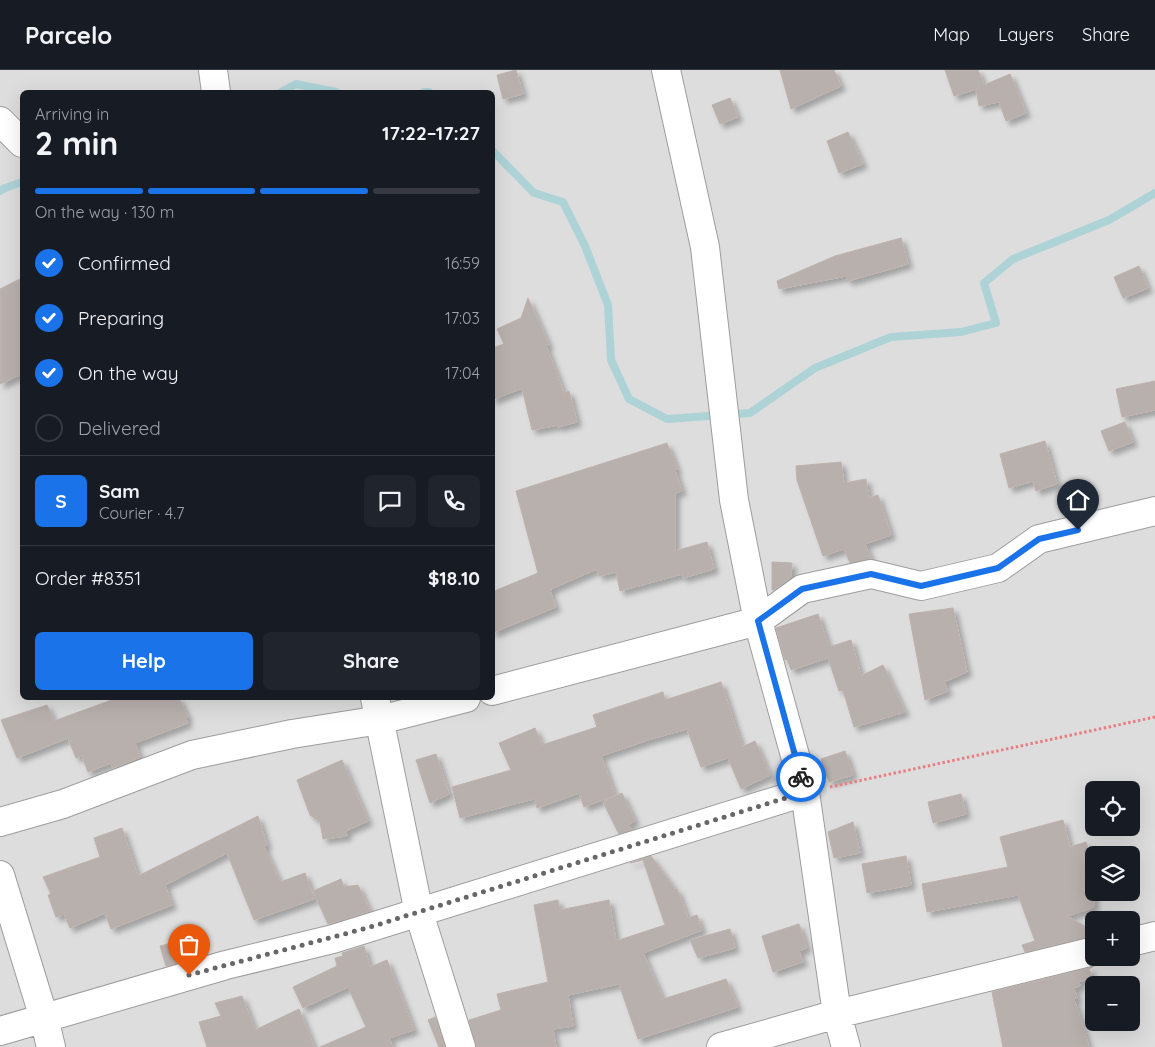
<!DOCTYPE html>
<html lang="en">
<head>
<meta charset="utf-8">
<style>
	body { margin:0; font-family:Quicksand,sans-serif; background:#20242c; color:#f1f3f6; height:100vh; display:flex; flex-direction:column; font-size:19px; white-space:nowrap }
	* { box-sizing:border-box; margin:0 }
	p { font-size:16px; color:#9ea1a6 }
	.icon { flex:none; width:28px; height:28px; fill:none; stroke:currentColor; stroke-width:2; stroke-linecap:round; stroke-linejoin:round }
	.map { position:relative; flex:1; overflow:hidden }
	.sheet { position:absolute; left:20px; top:20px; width:475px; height:610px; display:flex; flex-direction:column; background:#171b24; border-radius:8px; box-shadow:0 5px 20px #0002 }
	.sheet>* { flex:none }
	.fabs { position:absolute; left:1085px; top:711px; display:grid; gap:10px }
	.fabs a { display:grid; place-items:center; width:55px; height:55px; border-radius:8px; background:#171b24; box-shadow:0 5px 20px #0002; font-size:25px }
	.pin { position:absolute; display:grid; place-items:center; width:42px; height:42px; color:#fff; margin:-51px -21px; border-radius:50% 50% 50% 0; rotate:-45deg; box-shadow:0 0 5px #0007 }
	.pin .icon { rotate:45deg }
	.courier { position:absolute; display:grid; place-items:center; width:50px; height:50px; margin:-25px; border:4px solid #1a73e8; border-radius:50%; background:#fff; color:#222; box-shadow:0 1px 6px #0007 }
	.overview em { font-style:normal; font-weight:700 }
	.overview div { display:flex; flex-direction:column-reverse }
	.overview { display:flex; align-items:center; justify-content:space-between; height:85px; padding:0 15px }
	h1 { font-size:32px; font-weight:700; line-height:38px }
	.bar { display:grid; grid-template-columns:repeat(4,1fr); gap:8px 5px; align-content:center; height:60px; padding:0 15px }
	.bar i { height:6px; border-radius:4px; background:#363941 }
	.bar .active { background:#1a73e8 }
	.bar p { grid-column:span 4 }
	.line { display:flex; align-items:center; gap:12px; padding:0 15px; border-top:1px solid #363941 }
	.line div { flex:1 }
	.round { display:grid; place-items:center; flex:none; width:52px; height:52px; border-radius:8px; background:#20242c }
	ol { padding:0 15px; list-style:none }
	li { display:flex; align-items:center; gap:15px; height:55px }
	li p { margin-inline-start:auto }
	li .icon { padding:5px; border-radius:50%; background:#1a73e8; color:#fff; stroke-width:4 }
	li:last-child { color:#9ea1a6 }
	li i { width:28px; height:28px; border:2px solid #363941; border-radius:50% }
	.cta { display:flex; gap:10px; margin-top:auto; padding:10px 15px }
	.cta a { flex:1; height:58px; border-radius:8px; background:#1a73e8; color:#fff; font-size:20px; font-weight:700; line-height:58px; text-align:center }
	.cta a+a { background:#20242c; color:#f1f3f6 }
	header { display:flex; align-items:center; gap:30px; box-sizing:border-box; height:70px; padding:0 25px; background:#171b24; border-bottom:1px solid #363941 }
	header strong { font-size:24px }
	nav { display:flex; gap:28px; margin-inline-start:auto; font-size:18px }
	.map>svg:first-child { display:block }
	.residential { fill:#ddd; fill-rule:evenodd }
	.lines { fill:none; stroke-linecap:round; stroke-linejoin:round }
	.stream { stroke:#add3d7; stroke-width:8 }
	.building { fill:#b8b0ad; stroke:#bfb1ab; filter:url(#shadow) }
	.street-casing { stroke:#9d9d9d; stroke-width:30 }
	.path { stroke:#e97e82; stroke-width:3; stroke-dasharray:2.5 2.5; stroke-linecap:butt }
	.street { stroke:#fff; stroke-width:28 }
	.done { stroke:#686766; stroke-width:5; stroke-dasharray:0 9 }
	.route { stroke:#1a73e8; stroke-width:6 }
</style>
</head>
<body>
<header>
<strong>Parcelo</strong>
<nav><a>Map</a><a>Layers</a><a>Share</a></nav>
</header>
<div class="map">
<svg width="1155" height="977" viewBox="0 0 1155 977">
	<defs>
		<filter id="shadow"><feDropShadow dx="4.5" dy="4.5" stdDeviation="2.5" flood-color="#0004"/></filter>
	</defs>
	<rect width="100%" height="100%" fill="#efebe7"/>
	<!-- residential -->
	<path class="residential" d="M0,0H1155V977H0ZM22,22H492V628H22ZM1094,720H1131V758H1094ZM1094,785H1131V822H1094ZM1094,850H1131V888H1094ZM1094,915H1131V952H1094Z"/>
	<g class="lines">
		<!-- stream -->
		<path class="stream" d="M281,22L296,14L336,22
			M424,22H429
			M492,80L534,123L563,132L585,176L608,235L611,290L629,329L667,349L750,343L815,298L891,267L961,262L996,253L984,213L1013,189L1109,150L1155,123
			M0,121L5,118L22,112"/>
	</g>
	<!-- building -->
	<path class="building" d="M516,0L523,24L503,29L497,5Z
		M780,0H834L841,16L791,39Z
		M945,0H978L984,15L1010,4L1026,43L1006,51L999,32L979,36L976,19L954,26Z
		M730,28L738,47L720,54L712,35Z
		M848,62L863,94L839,103L827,71Z
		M901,168L908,194L848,211L846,206L779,219L777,211L835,186Z
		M1139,196L1148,218L1123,228L1114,207Z
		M22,208V304L0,314V219Z
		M528,228L549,275L546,276L564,323L569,321L577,352L558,357V355L532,360L522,318L492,330V278L504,274L497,259L521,248Z
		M1155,311V340L1122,347L1116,319Z
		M1125,352L1133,372L1109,381L1101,361Z
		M1045,371L1057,414L1036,421L1033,411L1009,418L1000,384Z
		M667,373L677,399L675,400L682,421L675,423V481L707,472L714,499L683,508L682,504L620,521L616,502L599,506L597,499L551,519V521H550L556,537L492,563V522L538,503L516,421Z
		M841,392L844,413L866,409L869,428L878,425L891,465L865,474L871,489L850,493L844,479L823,486L797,410L796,396Z
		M772,492L792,493L791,507L774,520H772Z
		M953,538L967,602L944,612L948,621L925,630L909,544Z
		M818,544L829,577L851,570L861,606L883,595L905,642L854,657L843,620L839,621L828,588L791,600L787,589L785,590L776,558Z
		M721,612L742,677L755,671L770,705L741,719L728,688L701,697L687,659L651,669L601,686L615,725L584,737L579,723L537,738L534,729L460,748L452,717L511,700L499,673L535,658L542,675L597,657L593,645L663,622L665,630Z
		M117,628H179L188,647L186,649L188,653L135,673L140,687L113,698L111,693L88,702L82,686L76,688L68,668L17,688L1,650L47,635L54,651Z
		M845,681L853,705L829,712L821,689Z
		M436,684L449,724L430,733L416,690Z
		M342,690L368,751L346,761L347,766L323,769L320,752L310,745L297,710Z
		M622,723L635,751L628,755L632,760L619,764L603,732Z
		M961,724L966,744L933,753L928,732Z
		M258,746L267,775L264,777L280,812L305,803L314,829L254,850L227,783L165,815L172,835L111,859L105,843L70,858L64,844L56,847L48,825L51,824L43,807L100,787L94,768L122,758L138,806Z
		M1063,750L1070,777L1086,772L1094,795V837L1068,846L1094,862V866L1025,882L1022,875L1035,871L1018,825L927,842L922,814L1008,797L1000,767Z
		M853,752L860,783L834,788L828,762Z
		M651,786L673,816L674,820L677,819L688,848L697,845L702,860L643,883L663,929L726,909L738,937L638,969L619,914L568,925L573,956L553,959L556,977H476L469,950L501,940L497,924L548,912L534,835L558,830L560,840L609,830L616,871L665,855L643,790L630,793Z
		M906,786L911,815L867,823L862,794Z
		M341,809L344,817L358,815L370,841L328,854L313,821Z
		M799,854L807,878L799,881L803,892L773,902L762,866Z
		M730,859L735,878L698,888L690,870Z
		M187,869L192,889L166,896L160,876Z
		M364,876L370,897L387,890L414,960L389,968L393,977H320L366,957L348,917L303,938L293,917L337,896L335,888L343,886L342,883Z
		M1093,897L1089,899L1092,907L1079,912L1080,916L1074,918L1077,928L1074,929L1089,977H1003L992,922Z
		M242,926L255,960L299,939L314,977H207L199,952L221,946L215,933Z
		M435,947L445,977H439L428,950Z"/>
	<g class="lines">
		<!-- street casing -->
		<g class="street-casing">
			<path id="street" d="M213,0L216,22
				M666,0L705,177L734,430L758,551L805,722L837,944L846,977
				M0,51L22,73
				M492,621L758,551L802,519L871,504L921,516L998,498L1039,469L1155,441
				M375,628L419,843L461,977
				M0,752L63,734L192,685L292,664L380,650L466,628
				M0,805L44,948L51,977
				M1131,872L1155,866
				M0,961L226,895L333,869L805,722
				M721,977L837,944L1094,881"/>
		</g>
		<!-- path -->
		<path class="path" d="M830,717L1155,647"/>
		<!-- street -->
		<use href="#street" class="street"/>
	</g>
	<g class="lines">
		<!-- done -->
		<path class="done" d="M189,905L367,858L805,722L801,707"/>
		<!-- route -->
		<path class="route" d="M801,707L758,551L802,519L871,504L921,516L998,498L1039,469L1078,460"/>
	</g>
</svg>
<div class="fabs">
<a><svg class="icon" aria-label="locate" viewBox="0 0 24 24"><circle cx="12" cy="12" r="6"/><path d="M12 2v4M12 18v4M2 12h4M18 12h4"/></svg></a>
<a><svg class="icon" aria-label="layers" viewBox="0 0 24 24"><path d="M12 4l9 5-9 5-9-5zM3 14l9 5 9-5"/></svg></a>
<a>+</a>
<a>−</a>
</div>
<div class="pin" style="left:189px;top:905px;background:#ea580c"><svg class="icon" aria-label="bag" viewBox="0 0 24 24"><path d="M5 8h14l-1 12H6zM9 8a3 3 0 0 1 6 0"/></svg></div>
<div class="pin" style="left:1078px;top:460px;background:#1f2937"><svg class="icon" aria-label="home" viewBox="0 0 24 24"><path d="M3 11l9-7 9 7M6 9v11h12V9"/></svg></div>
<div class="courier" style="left:801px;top:707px"><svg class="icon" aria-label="bike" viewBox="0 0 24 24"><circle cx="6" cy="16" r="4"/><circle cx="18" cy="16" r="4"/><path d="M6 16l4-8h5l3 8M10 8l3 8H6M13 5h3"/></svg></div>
<section class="sheet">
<div class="overview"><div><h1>2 min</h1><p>Arriving in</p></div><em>17:22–17:27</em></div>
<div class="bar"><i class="active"></i><i class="active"></i><i class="active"></i><i></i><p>On the way · 130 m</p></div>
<ol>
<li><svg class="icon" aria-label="check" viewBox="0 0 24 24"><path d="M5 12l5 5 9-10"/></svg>Confirmed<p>16:59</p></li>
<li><svg class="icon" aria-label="check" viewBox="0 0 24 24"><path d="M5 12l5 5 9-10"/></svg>Preparing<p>17:03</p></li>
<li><svg class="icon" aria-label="check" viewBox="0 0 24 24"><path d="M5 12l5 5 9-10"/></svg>On the way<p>17:04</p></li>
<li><i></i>Delivered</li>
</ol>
<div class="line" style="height:90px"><b class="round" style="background:#1a73e8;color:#fff">S</b><div><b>Sam</b><p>Courier · 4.7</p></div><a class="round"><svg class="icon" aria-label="chat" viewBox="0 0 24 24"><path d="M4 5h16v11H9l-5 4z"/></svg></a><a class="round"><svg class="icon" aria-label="phone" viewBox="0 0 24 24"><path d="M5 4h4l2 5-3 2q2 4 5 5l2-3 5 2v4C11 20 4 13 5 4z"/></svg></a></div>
<div class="line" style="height:65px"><div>Order #8351</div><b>$18.10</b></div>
<div class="cta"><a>Help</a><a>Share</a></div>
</section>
</div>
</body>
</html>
